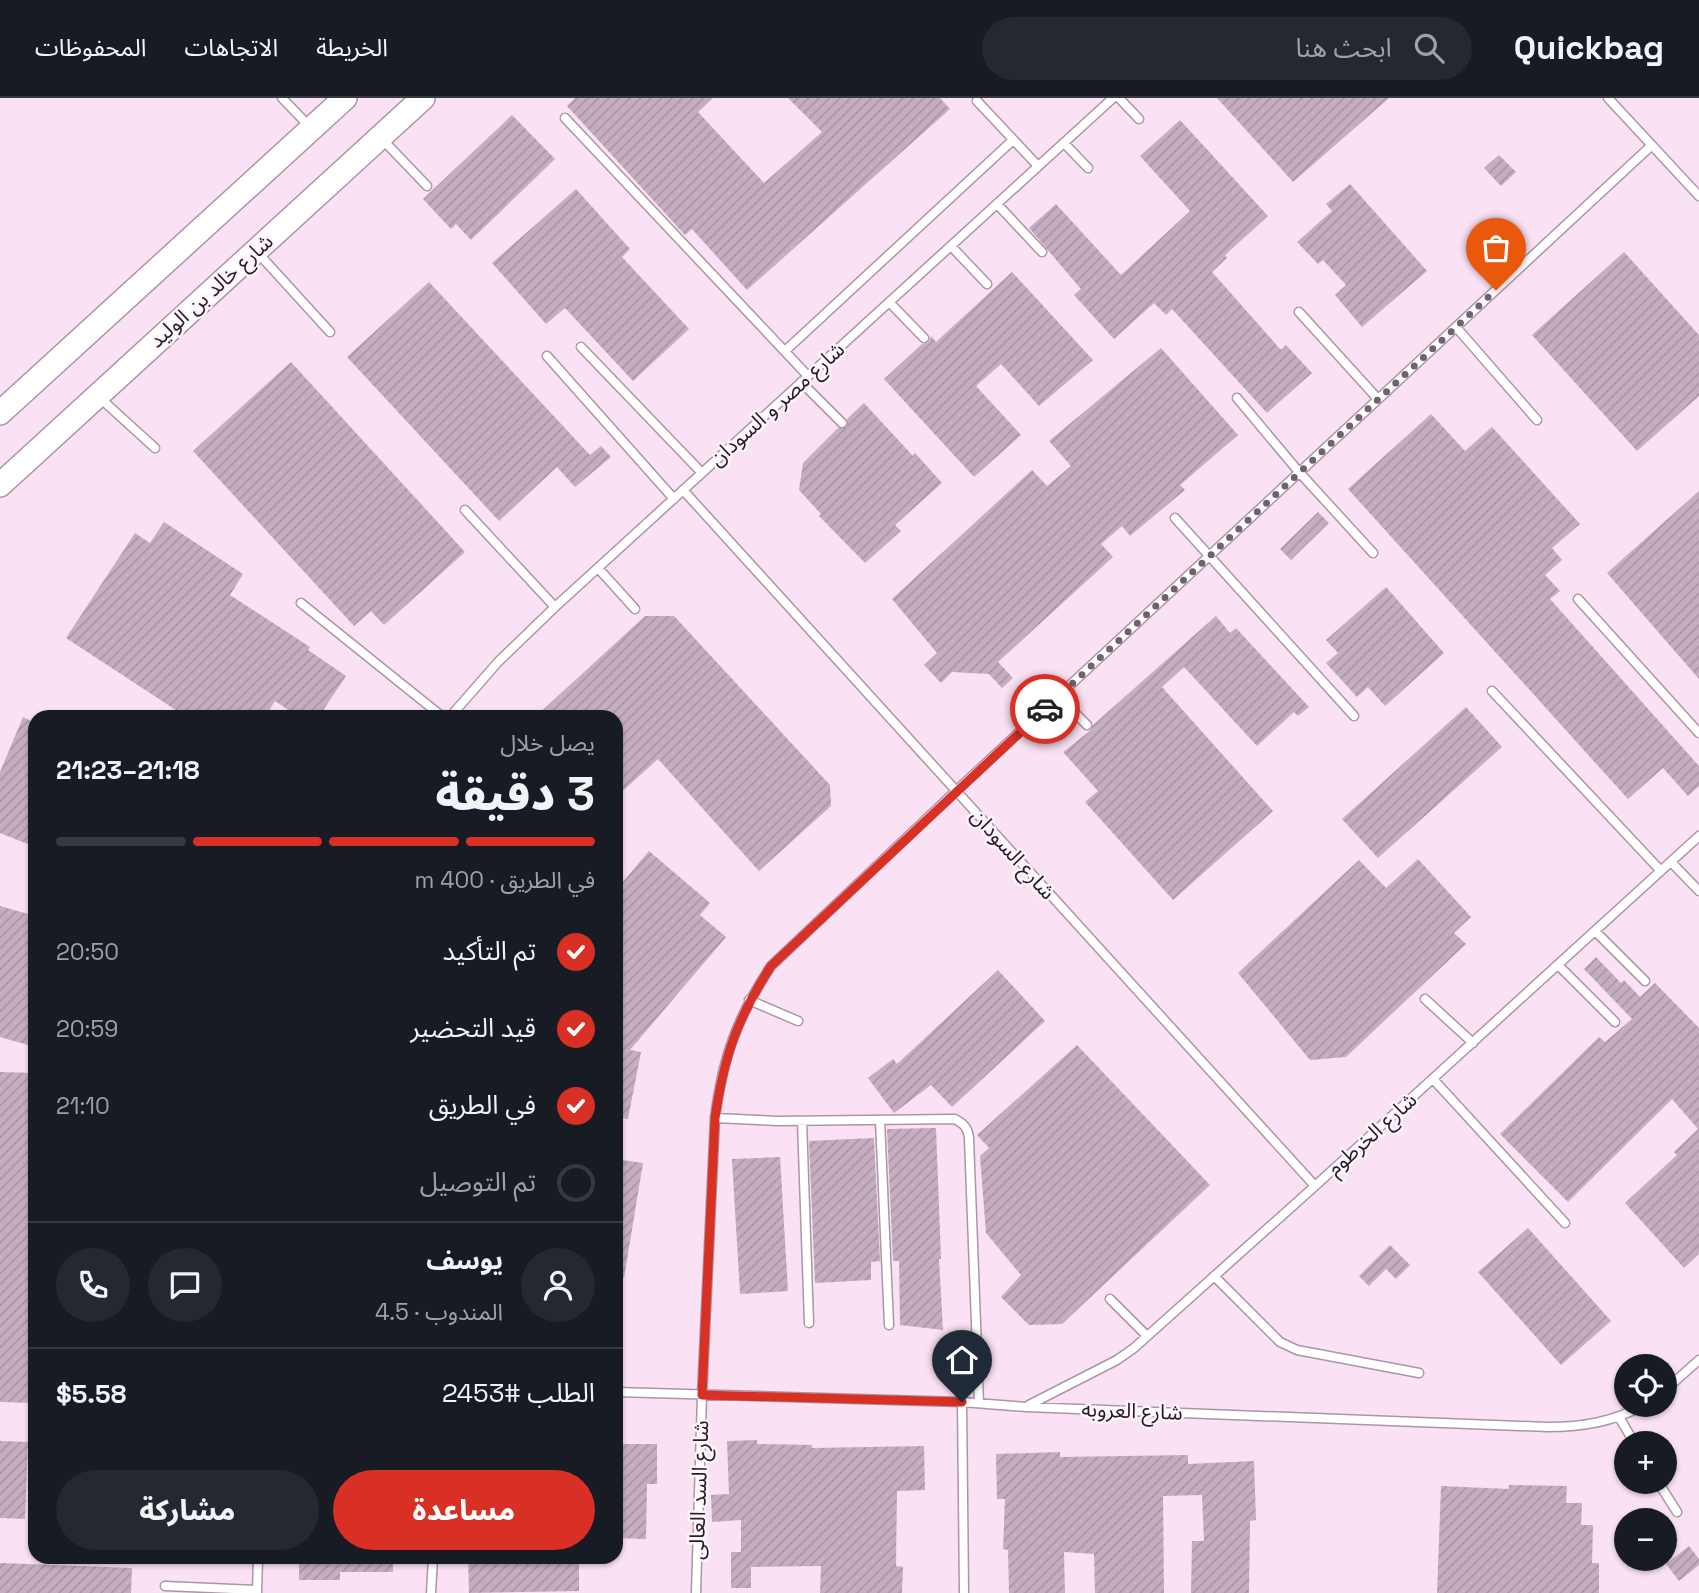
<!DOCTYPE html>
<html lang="ar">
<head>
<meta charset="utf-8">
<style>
	body { margin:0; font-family:"Space Grotesk","Noto Sans Arabic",sans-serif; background:#242831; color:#f1f3f6; direction:rtl; height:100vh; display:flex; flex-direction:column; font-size:26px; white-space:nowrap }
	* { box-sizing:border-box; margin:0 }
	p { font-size:23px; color:#9ea1a6 }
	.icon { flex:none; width:38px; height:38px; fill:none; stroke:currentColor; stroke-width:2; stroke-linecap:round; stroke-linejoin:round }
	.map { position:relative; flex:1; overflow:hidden; direction:ltr }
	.drawer { position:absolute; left:28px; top:612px; width:595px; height:854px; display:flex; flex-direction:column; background:#171b24; border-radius:21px; box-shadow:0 2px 5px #0004; direction:rtl }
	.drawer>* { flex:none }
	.tools { position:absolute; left:1614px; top:1256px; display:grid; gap:14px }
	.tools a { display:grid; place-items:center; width:63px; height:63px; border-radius:50%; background:#171b24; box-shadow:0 2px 5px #0004; font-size:35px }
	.pin { position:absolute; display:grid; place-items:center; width:60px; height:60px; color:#fff; margin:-72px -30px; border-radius:50% 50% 50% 0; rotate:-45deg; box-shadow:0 0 7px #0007 }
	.pin .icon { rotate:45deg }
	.courier { position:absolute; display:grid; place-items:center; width:70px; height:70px; margin:-35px; border:5px solid #d93025; border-radius:50%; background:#fff; color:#222; box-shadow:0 2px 9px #0007 }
	.headline em { font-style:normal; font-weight:800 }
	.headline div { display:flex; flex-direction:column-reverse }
	.headline { display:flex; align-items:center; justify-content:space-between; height:119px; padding:0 28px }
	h1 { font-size:46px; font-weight:800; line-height:52px }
	.bar { display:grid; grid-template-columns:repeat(4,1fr); gap:10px 7px; align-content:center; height:84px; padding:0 28px }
	.bar i { height:9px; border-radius:5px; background:#363941 }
	.bar .selected { background:#d93025 }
	.bar p { grid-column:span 4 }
	.line { display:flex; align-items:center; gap:18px; padding:0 28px; border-top:2px solid #363941 }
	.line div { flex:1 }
	.round { display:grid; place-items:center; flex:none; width:74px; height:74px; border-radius:37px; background:#242831 }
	ol { padding:0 28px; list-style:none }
	li { display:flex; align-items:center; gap:21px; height:77px }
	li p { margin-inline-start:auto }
	li .icon { padding:7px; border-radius:50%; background:#d93025; color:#fff; stroke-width:4 }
	li:last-child { color:#9ea1a6 }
	li i { width:38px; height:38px; border:4px solid #363941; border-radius:50% }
	.primary-button { display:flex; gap:14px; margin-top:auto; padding:14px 28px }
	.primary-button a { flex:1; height:80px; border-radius:42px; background:#d93025; color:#fff; font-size:28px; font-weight:800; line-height:80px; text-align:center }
	.primary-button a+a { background:#242831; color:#f1f3f6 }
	header { display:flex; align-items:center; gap:42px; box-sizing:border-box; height:98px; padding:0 35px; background:#171b24; border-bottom:2px solid #363941 }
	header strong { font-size:33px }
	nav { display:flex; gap:38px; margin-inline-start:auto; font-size:24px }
	.search { width:490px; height:63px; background:#242831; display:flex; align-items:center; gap:18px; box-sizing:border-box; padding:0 24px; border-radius:38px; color:#9ea1a6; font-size:26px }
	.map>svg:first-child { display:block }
	.building { fill:url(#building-hatch) }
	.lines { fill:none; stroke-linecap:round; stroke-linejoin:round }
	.lane-casing { stroke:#ac95a6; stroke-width:11 }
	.secondary-casing { stroke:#ac95a6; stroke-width:26 }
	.lane { stroke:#fff; stroke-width:8 }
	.secondary { stroke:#fff; stroke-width:23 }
	.done { stroke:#70626d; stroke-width:7; stroke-dasharray:0 12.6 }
	.route { stroke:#d93025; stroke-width:9 }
	.labels { text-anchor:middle; stroke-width:5; stroke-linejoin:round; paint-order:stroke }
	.street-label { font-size:21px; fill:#261d24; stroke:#fef4fb }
</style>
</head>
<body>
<header>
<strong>Quickbag</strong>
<div class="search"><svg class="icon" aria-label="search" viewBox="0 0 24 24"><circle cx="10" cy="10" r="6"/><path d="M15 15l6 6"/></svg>ابحث هنا</div>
<nav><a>الخريطة</a><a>الاتجاهات</a><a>المحفوظات</a></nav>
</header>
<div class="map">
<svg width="1699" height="1495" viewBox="0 0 1699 1495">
	<defs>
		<pattern id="building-hatch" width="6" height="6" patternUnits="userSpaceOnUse" patternTransform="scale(1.75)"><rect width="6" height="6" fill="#c6aec0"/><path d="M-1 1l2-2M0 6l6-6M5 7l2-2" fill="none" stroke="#aa95a5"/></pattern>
	</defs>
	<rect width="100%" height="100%" fill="#fae1f4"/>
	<!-- building -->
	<path class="building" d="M575,0H713L698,14L764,85L822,34L788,0H940L950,11L747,192L692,131L685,137L567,8Z
		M1217,0H1389L1293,84Z
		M512,17L555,61L471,142L456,126L451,131L423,101Z
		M1180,22L1268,118L1225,157L1227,160L1212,174L1281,252L1286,247L1312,275L1267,315L1172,211L1166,217L1154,205L1114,241L1074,197L1081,191L1029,130L1056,106L1121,177L1190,113L1140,58Z
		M1499,57L1516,74L1501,88L1484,70Z
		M1350,86L1427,173L1362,229L1335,197L1346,187L1323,162L1318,166L1297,144L1332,113L1326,106Z
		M576,91L630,151L622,159L689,231L633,283L565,210L546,226L492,165Z
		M1624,154L1699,237V298L1637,353L1532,237Z
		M1012,174L1093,262L1039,308L1001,266L976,288L1021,337L974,379L884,281L922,246L928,245L931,238L936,244Z
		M429,184L590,357L601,348L611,359L575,389L557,369L499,423L347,259Z
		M1161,250L1238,337L1180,387L1185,392L1130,438L1122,428L1101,446L1113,459L998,564L1013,580L1002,590L989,576L952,574L941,585L924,567L937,555L892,501L1032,372L1047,388L1071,368L1049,343Z
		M291,264L465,454L384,527L371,513L354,528L193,353Z
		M864,305L913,358L915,355L942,385L895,427L901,433L865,465L819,418L821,416L799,392L803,365L838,330L847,329V321Z
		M1431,316L1465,353L1492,329L1580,426L1552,450L1562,462L1545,477L1560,493L1550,501L1699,668V688L1688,698L1663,670L1628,701L1348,391Z
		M1699,393V581L1607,475Z
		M1318,414L1329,425L1291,462L1280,451Z
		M164,424L243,476L230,497L310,549L308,552L346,578L318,620H300L275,603L264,620H188L66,540L135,435L150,445Z
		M1386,489L1444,555L1385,608L1368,589L1357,599L1326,565L1338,555L1326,542Z
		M645,518H674L830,687L831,708L759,773L658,661L616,699V620H534Z
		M1216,518L1230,535L1236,530L1309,609L1298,618L1294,614L1257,648L1184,569L1162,589L1273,713L1173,802L1085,704L1098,693L1063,654L1091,632L1093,627Z
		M1466,609L1502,649L1378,760L1342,721Z
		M23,619L35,625V749L0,735V674Z
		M649,753L710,805L700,817L726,839L630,952L641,954L628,1021L616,1019V792Z
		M1418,761L1471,819L1454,835L1466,846L1346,959L1310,962L1238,875L1359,762L1386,790Z
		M0,808L35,818V949L0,939Z
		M1596,859L1621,885L1624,882L1640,899L1655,885L1699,930V1156L1684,1170L1625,1105L1677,1057L1674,1054L1698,1031L1672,1001L1568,1104L1500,1036L1599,939L1605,944L1632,921L1584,871Z
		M998,872L1045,923L952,1009L931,987L894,1015L868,980L893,961L897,966Z
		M1077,947L1210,1087L1062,1226L1029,1227L1001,1199L1021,1177L986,1135L980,1058L989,1050L977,1037Z
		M0,974L35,975V1305L0,1304Z
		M936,1030L941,1161H939L943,1232L900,1227L899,1163H893L887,1031Z
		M874,1040L880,1163L871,1164V1182L815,1185L809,1043Z
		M780,1059L788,1193L740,1196L732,1061Z
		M616,1061L643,1065L624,1180H616Z
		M1528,1130L1611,1223L1561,1267L1478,1174Z
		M1390,1147L1410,1167L1396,1181L1386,1171L1369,1188L1359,1178Z
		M757,1342V1346L812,1347V1350L924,1348L925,1392L897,1393L896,1468L903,1469L902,1495H820L821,1468L751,1469V1490H731V1454H741V1422L712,1424L711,1397L729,1396L727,1343Z
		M0,1343L28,1344L25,1421L0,1420Z
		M617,1346H657V1386H647L646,1441L616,1440Z
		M1060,1354V1359L1188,1357V1366L1254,1363L1256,1422L1250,1423L1249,1495H1191L1192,1443H1204L1202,1397L1163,1398L1164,1495H1095L1094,1456L1064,1454L1065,1495H1009L1008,1452L1003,1451L1005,1401H997L996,1356Z
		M1509,1387L1567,1388L1566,1405H1582L1581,1427H1593L1592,1465H1599V1495H1437L1441,1388L1509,1391Z
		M1689,1448L1699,1461V1467L1679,1483L1666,1466Z
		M299,1460H393V1474H340V1482H299Z
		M468,1460H579V1493L469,1495Z
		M0,1465L132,1470L131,1495H0Z"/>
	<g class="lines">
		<!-- lane casing -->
		<g class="lane-casing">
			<path id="lane" d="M282,0L310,29
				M1119,0L1139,21
				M1608,0L1699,98
				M977,3L1038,68
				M565,20L808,278
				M382,41L427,88
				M1064,45L1088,70
				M997,106L1042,154
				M951,148L987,186
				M258,155L330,234
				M889,204L924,240
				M1299,214L1378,301
				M1456,229L1537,322
				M581,249L702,375
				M785,253L1013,42
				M547,258L674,401
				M801,284L842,325
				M100,300L155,350
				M1237,300L1299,374L1373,455
				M683,392L1315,1088
				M465,412L555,509
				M1175,420L1354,618
				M598,470L635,511
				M1578,501L1699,635
				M301,505L444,620
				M1492,593L1661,773
				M1058,598L1087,627
				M449,620L498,564L555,509L1113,0
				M1671,764L1699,793
				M1595,833L1645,883
				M1558,867L1615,924
				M1425,901L1473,945
				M749,902L798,923
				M1433,981L1565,1125
				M715,1020L778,1023L955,1021C964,1026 968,1030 969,1040L979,1305
				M880,1022L889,1227
				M802,1023L809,1225
				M1214,1178L1280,1244L1297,1252L1419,1275
				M1110,1201L1147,1238
				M1664,1293L1699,1262
				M616,1294L962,1304L1026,1309L1548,1329C1582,1329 1613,1324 1644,1307
				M962,1304L964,1495
				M1029,1307L1117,1262L1134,1250L1315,1088L1699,738
				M1619,1319L1635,1346
				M1658,1384L1677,1414
				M165,1488L257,1492
				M257,1495L258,1460
				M431,1495L433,1460
				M696,1495L702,1297L715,1020C723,958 737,920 771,868L956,693L1652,47"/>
		</g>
		<!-- secondary casing -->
		<g class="secondary-casing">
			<path id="secondary" d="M0,315L345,0
				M0,387L423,0"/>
		</g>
		<!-- lane -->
		<use href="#lane" class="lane"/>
		<!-- secondary -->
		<use href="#secondary" class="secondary"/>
	</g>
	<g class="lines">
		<!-- done -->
		<path class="done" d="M1045,611L1496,192"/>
		<!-- route -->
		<path class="route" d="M962,1304L702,1297L715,1020C724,958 737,921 771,868L1045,611"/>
	</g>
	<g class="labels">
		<!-- street labels -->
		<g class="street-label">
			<text transform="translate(211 193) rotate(-42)" y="7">شارع خالد بن الوليد</text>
			<text transform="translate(777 306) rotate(-42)" y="7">شارع مصر و السودان</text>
			<text transform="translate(1013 756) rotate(48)" y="7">شارع السودان</text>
			<text transform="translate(1372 1036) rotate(-42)" y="7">شارع الخرطوم</text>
			<text transform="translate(1132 1313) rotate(2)" y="7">شارع العروبه</text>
			<text transform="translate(699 1392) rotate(-88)" y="7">شارع السد العالى</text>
		</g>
	</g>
</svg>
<div class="tools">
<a><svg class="icon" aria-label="locate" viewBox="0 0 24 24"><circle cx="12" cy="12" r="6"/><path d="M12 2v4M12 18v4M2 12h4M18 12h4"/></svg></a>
<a>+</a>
<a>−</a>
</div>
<div class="pin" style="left:1496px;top:192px;background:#ea580c"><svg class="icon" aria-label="bag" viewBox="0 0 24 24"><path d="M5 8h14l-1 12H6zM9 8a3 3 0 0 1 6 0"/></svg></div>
<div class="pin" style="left:962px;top:1304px;background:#1f2937"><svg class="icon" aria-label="home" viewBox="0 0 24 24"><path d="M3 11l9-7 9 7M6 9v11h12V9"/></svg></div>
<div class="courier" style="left:1045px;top:611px"><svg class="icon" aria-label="car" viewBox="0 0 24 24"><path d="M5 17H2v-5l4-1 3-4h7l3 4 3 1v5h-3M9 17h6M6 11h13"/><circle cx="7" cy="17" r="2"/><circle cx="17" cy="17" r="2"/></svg></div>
<section class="drawer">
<div class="headline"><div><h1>3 دقيقة</h1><p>يصل خلال</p></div><em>21:18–21:23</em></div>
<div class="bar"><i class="selected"></i><i class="selected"></i><i class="selected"></i><i></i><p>في الطريق · 400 m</p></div>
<ol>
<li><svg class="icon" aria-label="check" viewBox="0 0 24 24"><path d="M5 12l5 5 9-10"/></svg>تم التأكيد<p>20:50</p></li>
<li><svg class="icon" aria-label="check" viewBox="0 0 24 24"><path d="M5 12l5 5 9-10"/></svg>قيد التحضير<p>20:59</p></li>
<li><svg class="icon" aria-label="check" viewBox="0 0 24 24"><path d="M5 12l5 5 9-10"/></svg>في الطريق<p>21:10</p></li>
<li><i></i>تم التوصيل</li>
</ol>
<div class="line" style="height:126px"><a class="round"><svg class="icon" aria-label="person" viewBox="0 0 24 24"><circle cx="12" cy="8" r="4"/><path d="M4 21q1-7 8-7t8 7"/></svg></a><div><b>يوسف</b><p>المندوب · 4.5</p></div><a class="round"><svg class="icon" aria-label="chat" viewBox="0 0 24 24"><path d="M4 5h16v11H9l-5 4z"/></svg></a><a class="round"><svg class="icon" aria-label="phone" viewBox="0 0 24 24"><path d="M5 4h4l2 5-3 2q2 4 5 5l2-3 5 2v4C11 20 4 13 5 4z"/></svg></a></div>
<div class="line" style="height:91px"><div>الطلب #2453</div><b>$5.58</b></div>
<div class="primary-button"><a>مساعدة</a><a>مشاركة</a></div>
</section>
</div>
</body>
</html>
